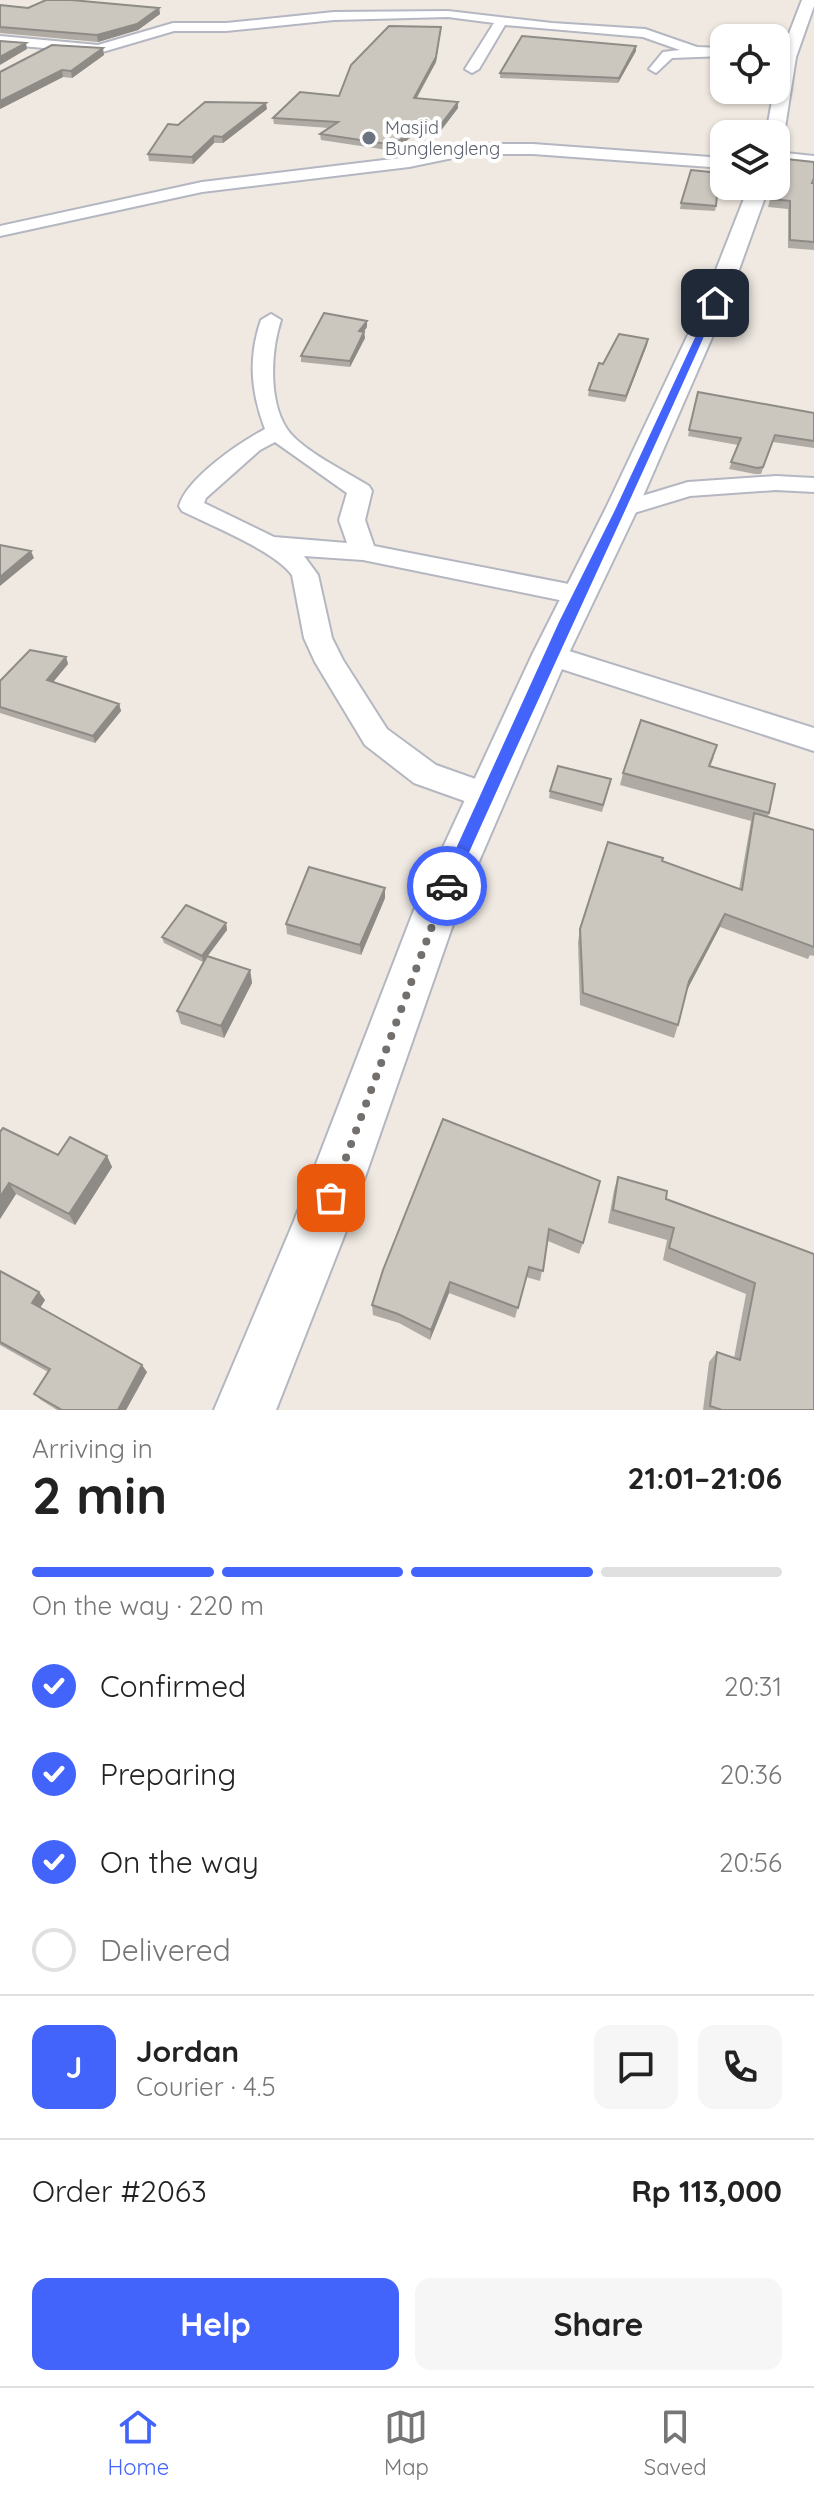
<!DOCTYPE html>
<html lang="en">
<head>
<meta charset="utf-8">
<style>
	body { margin:0; font-family:Quicksand,sans-serif; background:#f6f6f6; color:#222; height:100vh; display:flex; flex-direction:column; font-size:30px; white-space:nowrap }
	* { box-sizing:border-box; margin:0 }
	p { font-size:26px; color:#767676 }
	.icon { flex:none; width:44px; height:44px; fill:none; stroke:currentColor; stroke-width:2; stroke-linecap:round; stroke-linejoin:round }
	.map { position:relative; height:1410px; overflow:hidden }
	.details { display:flex; flex-direction:column; background:#fff; flex:1 }
	.details>* { flex:none }
	.controls { position:absolute; left:710px; top:24px; display:grid; gap:16px }
	.controls a { display:grid; place-items:center; width:80px; height:80px; border-radius:16px; background:#fff; box-shadow:0 2px 6px #0004; font-size:40px }
	.pin { position:absolute; display:grid; place-items:center; width:68px; height:68px; color:#fff; margin:-34px; border-radius:16px; box-shadow:0 4px 12px #0006 }
	.courier { position:absolute; display:grid; place-items:center; width:80px; height:80px; margin:-40px; border:6px solid #4264fb; border-radius:50%; background:#fff; color:#222; box-shadow:0 2px 10px #0007 }
	.summary em { font-style:normal; font-weight:800 }
	.summary div { display:flex; flex-direction:column-reverse }
	.summary { display:flex; align-items:center; justify-content:space-between; height:136px; padding:0 32px }
	h1 { font-size:52px; font-weight:800; line-height:60px }
	.bar { display:grid; grid-template-columns:repeat(4,1fr); gap:12px 8px; align-content:center; height:96px; padding:0 32px }
	.bar i { height:10px; border-radius:6px; background:#e0e0e0 }
	.bar .active { background:#4264fb }
	.bar p { grid-column:span 4 }
	.line { display:flex; align-items:center; gap:20px; padding:0 32px; border-top:2px solid #e0e0e0 }
	.line div { flex:1 }
	.round { display:grid; place-items:center; flex:none; width:84px; height:84px; border-radius:16px; background:#f6f6f6 }
	ol { padding:0 32px; list-style:none }
	li { display:flex; align-items:center; gap:24px; height:88px }
	li p { margin-inline-start:auto }
	li .icon { padding:8px; border-radius:50%; background:#4264fb; color:#fff; stroke-width:4 }
	li:last-child { color:#767676 }
	li i { width:44px; height:44px; border:4px solid #e0e0e0; border-radius:50% }
	.primary-button { display:flex; gap:16px; margin-top:auto; padding:16px 32px }
	.primary-button a { flex:1; height:92px; border-radius:16px; background:#4264fb; color:#fff; font-size:32px; font-weight:800; line-height:92px; text-align:center }
	.primary-button a+a { background:#f6f6f6; color:#222 }
	.dock { display:flex; justify-content:space-around; align-items:center; height:112px; border-top:2px solid #e0e0e0; background:#fff; font-size:22px; color:#767676 }
	.dock a { display:grid; justify-items:center; gap:4px }
	.dock .active { color:#4264fb }
	.map>svg:first-child { display:block }
	.lines { fill:none; stroke-linecap:round; stroke-linejoin:round }
	.minor-casing { stroke:#b4b7c1; stroke-width:4 }
	.tertiary-casing { stroke:#b4b7c1; stroke-width:4 }
	.minor { fill:#fff; fill-rule:evenodd }
	.tertiary { fill:#fff; fill-rule:evenodd }
	.wall { fill:#afaba4 }
	.shaded-wall { fill:#8e8b86 }
	.building { fill:#cbc7bf; stroke:#8e8b86; stroke-width:2 }
	.route { fill:#4264fb }
	.done { stroke:#726f6d; stroke-width:8; stroke-dasharray:0 14.4 }
	.worship-dot { fill:#6b7280; stroke:#fff; stroke-width:3 }
	.labels { text-anchor:middle; stroke-width:8; stroke-linejoin:round; paint-order:stroke }
	.far-worship-label { font-size:18px; fill:#5b616d; stroke:#fff; text-anchor:start }
</style>
</head>
<body>
<div class="map">
<svg width="814" height="1410" viewBox="0 0 814 1410">
	<rect width="100%" height="100%" fill="#efe9e1"/>
	<g class="lines">
		<!-- minor casing -->
		<g class="minor-casing">
			<path id="minor" d="M448,11L552,23L645,29L697,47L724,48V56L672,58L656,73L649,69L663,52L680,50L643,37L505,25L479,69L472,73L465,69L494,23L448,17L334,20L226,31H174L99,53L0,44V36L98,45L173,23H226L334,12Z
				M472,144H533L724,158V168L533,154H472L409,167L202,192L0,236V226L202,182L409,157Z
				M776,152L814,156V166L776,162Z
				M271,314L281,320C271,350 268,401 287,429C301,450 347,472 369,486L372,491L365,520L374,546L579,586L589,589L593,595L589,601L579,604L363,560L304,556L318,575L332,638L343,660L387,729L436,765L498,787L503,796L498,805L487,809L414,783L365,745L315,662L304,638L292,575C275,551 210,525 182,511L179,506C187,478 239,443 265,429C251,392 248,358 261,320ZM275,442L347,493L339,520L347,543L274,537L204,503L206,498L260,450Z
				M776,476L814,478V492L776,490L690,496L621,517L612,515L609,510L612,505L688,482Z
				M550,645L814,728V751L540,662L536,655L540,648Z"/>
		</g>
		<!-- tertiary casing -->
		<g class="tertiary-casing">
			<path id="tertiary" d="M802,0H814V6L796,57L784,134L776,139V134H766L780,57Z
				M749,186H769L727,303L637,510L568,655L458,910L348,1226L276,1410H214L294,1221L414,910L532,655L605,510L703,303Z"/>
		</g>
		<!-- minor -->
		<use href="#minor" class="minor"/>
		<!-- tertiary -->
		<use href="#tertiary" class="tertiary"/>
	</g>
	<!-- wall -->
	<path class="wall" d="M0,5L19,8H159L160,14L138,30L98,42L0,33Z
		M441,27L436,62L417,98L458,102V108L439,133L417,132L394,151L321,140L320,134L329,128L274,124L273,118L339,96Z
		M636,46V51L618,83L500,78V73Z
		M104,55L72,78L63,77L0,109V72Z
		M267,109L223,143H214L193,164L149,161L148,154L178,125Z
		M813,183H814V250L788,248V209L768,207L770,199Z
		M681,203L716,206L715,211L680,209Z
		M367,327L364,332L365,338L350,367L301,362V356Z
		M648,339L647,345L625,402L588,396L589,390L603,364Z
		M698,392L814,413V448L773,442L761,474H755L729,469L738,445L688,436Z
		M66,657L68,664L53,682L119,704L121,711L95,743L0,713V681Z
		M714,757L710,767L769,813L768,817L814,830V956L810,955L808,959L720,927L687,989L678,1025L674,1038L580,1005L578,942L580,929L662,861L739,889L751,821L620,785L623,773Z
		M611,779L602,812L549,798L550,791Z
		M385,898L361,955L287,934L286,924Z
		M226,923L227,930L207,957L250,970L252,983L224,1038L181,1024L177,1011L206,958L203,962L164,943L162,937Z
		M443,1119L583,1243L579,1254L548,1241L540,1281L526,1277L515,1318L449,1293L430,1340L399,1323L373,1315L372,1305Z
		M0,1132L58,1155L107,1156L112,1167L75,1225L16,1194L0,1219Z
		M618,1177L666,1199L814,1254V1410H703L709,1362L717,1352L734,1358L746,1294L663,1260L667,1240L608,1223L614,1190Z
		M0,1271L45,1300L40,1308L147,1372L126,1410H57L41,1400L34,1394L48,1372L0,1345Z"/>
	<!-- shaded-wall -->
	<path class="shaded-wall" d="M159,8L160,14L138,30L98,42L97,35Z
		M441,27L436,62L413,104L414,98Z
		M26,43L27,49L0,65V57Z
		M636,46V51L618,83L619,78Z
		M103,48L104,55L72,78L71,71Z
		M62,70L63,77L0,109V101Z
		M458,102V108L439,133V127Z
		M266,103L267,109L223,143L222,137Z
		M417,126V132L394,151V145Z
		M214,136V143L193,164L192,157Z
		M367,321V327L359,337V331Z
		M364,332L365,338L350,367V361Z
		M648,339L647,345L625,402L626,396Z
		M31,551L34,558L0,586V577Z
		M66,657L68,664L49,687L47,680Z
		M119,704L121,711L95,743L93,736Z
		M385,888V898L361,955L360,945Z
		M725,914L720,927L685,994L689,981Z
		M226,923L227,930L203,962L202,956Z
		M250,970L252,983L224,1038L221,1026Z
		M107,1156L112,1167L75,1225L69,1214Z
		M9,1183L16,1194L0,1219V1197Z
		M450,1282L449,1293L430,1340L431,1330Z
		M39,1292L45,1300L38,1311L32,1303Z
		M142,1365L147,1372L126,1410H118Z"/>
	<!-- building -->
	<path class="building" d="M46,0H71L159,8L137,24L97,35L0,27V5L28,8Z
		M389,26L441,27L436,57L414,98L458,102L439,127L417,126L394,145L320,134L338,122L273,118L300,92L339,96L351,65Z
		M522,36L636,46L619,78L500,73Z
		M0,41L26,43L0,57Z
		M52,45L103,48L71,71L62,70L0,101V72Z
		M205,102L266,103L222,137L214,136L192,157L148,154L168,124L178,125Z
		M786,159L814,162V178L812,183H814V242L790,240V201L770,199Z
		M691,170L719,173L716,206L681,203Z
		M324,313L367,321L359,331L364,332L350,361L301,356Z
		M619,334L648,339L626,396L589,390L599,363L603,364Z
		M698,392L814,413V441L775,435L763,467L757,468L731,462L741,438L689,430Z
		M0,545L31,551L0,577Z
		M30,650L66,657L47,680L119,704L93,736L0,707V681Z
		M641,720L717,745L709,766L775,784L769,813L623,773Z
		M558,766L611,779L603,805L550,791Z
		M754,813L814,830V947L725,914L689,981L678,1025L583,993L580,929L608,842L663,858L662,861L742,890Z
		M309,867L385,888L360,945L286,924Z
		M186,905L226,923L202,956L162,937Z
		M207,956L250,970L221,1026L177,1011Z
		M443,1119L600,1181L583,1243L549,1229L543,1271L529,1267L518,1308L450,1282L431,1330L398,1314L372,1305L383,1270Z
		M3,1128L58,1155L70,1137L107,1156L69,1214L9,1183L0,1197V1132Z
		M618,1177L667,1191L666,1199L814,1254V1410H722L710,1406L717,1352L740,1360L755,1283L669,1248L674,1228L613,1210Z
		M0,1271L39,1292L32,1303L142,1365L118,1410H62L34,1394L50,1369L0,1342Z"/>
	<!-- route -->
	<path class="route" d="M712,301L719,303C632,498 541,691 454,886L452,890H442L439,886L559,622L615,510Z"/>
	<g class="lines">
		<!-- done -->
		<path class="done" d="M331,1198L447,886"/>
	</g>
	<!-- markers -->
	<circle class="worship-dot" cx="369" cy="138" r="8"/>
	<g class="labels">
		<!-- far-worship labels -->
		<g class="far-worship-label">
			<text x="385" y="134">Masjid<tspan x="385" dy="21">Bunglengleng</tspan></text>
		</g>
	</g>
</svg>
<div class="controls">
<a><svg class="icon" aria-label="locate" viewBox="0 0 24 24"><circle cx="12" cy="12" r="6"/><path d="M12 2v4M12 18v4M2 12h4M18 12h4"/></svg></a>
<a><svg class="icon" aria-label="layers" viewBox="0 0 24 24"><path d="M12 4l9 5-9 5-9-5zM3 14l9 5 9-5"/></svg></a>
</div>
<div class="pin" style="left:331px;top:1198px;background:#ea580c"><svg class="icon" aria-label="bag" viewBox="0 0 24 24"><path d="M5 8h14l-1 12H6zM9 8a3 3 0 0 1 6 0"/></svg></div>
<div class="pin" style="left:715px;top:303px;background:#1f2937"><svg class="icon" aria-label="home" viewBox="0 0 24 24"><path d="M3 11l9-7 9 7M6 9v11h12V9"/></svg></div>
<div class="courier" style="left:447px;top:886px"><svg class="icon" aria-label="car" viewBox="0 0 24 24"><path d="M5 17H2v-5l4-1 3-4h7l3 4 3 1v5h-3M9 17h6M6 11h13"/><circle cx="7" cy="17" r="2"/><circle cx="17" cy="17" r="2"/></svg></div>
</div>
<section class="details">
<div class="summary"><div><h1>2 min</h1><p>Arriving in</p></div><em>21:01–21:06</em></div>
<div class="bar"><i class="active"></i><i class="active"></i><i class="active"></i><i></i><p>On the way · 220 m</p></div>
<ol>
<li><svg class="icon" aria-label="check" viewBox="0 0 24 24"><path d="M5 12l5 5 9-10"/></svg>Confirmed<p>20:31</p></li>
<li><svg class="icon" aria-label="check" viewBox="0 0 24 24"><path d="M5 12l5 5 9-10"/></svg>Preparing<p>20:36</p></li>
<li><svg class="icon" aria-label="check" viewBox="0 0 24 24"><path d="M5 12l5 5 9-10"/></svg>On the way<p>20:56</p></li>
<li><i></i>Delivered</li>
</ol>
<div class="line" style="height:144px"><b class="round" style="background:#4264fb;color:#fff">J</b><div><b>Jordan</b><p>Courier · 4.5</p></div><a class="round"><svg class="icon" aria-label="chat" viewBox="0 0 24 24"><path d="M4 5h16v11H9l-5 4z"/></svg></a><a class="round"><svg class="icon" aria-label="phone" viewBox="0 0 24 24"><path d="M5 4h4l2 5-3 2q2 4 5 5l2-3 5 2v4C11 20 4 13 5 4z"/></svg></a></div>
<div class="line" style="height:104px"><div>Order #2063</div><b>Rp 113,000</b></div>
<div class="primary-button"><a>Help</a><a>Share</a></div>
</section>
<nav class="dock">
<a class="active"><svg class="icon" aria-label="home" viewBox="0 0 24 24"><path d="M3 11l9-7 9 7M6 9v11h12V9"/></svg>Home</a>
<a><svg class="icon" aria-label="map" viewBox="0 0 24 24"><path d="M3 6l6-2 6 2 6-2v14l-6 2-6-2-6 2zM9 4v14M15 6v14"/></svg>Map</a>
<a><svg class="icon" aria-label="saved" viewBox="0 0 24 24"><path d="M7 4h10v16l-5-4-5 4z"/></svg>Saved</a>
</nav>
</body>
</html>
